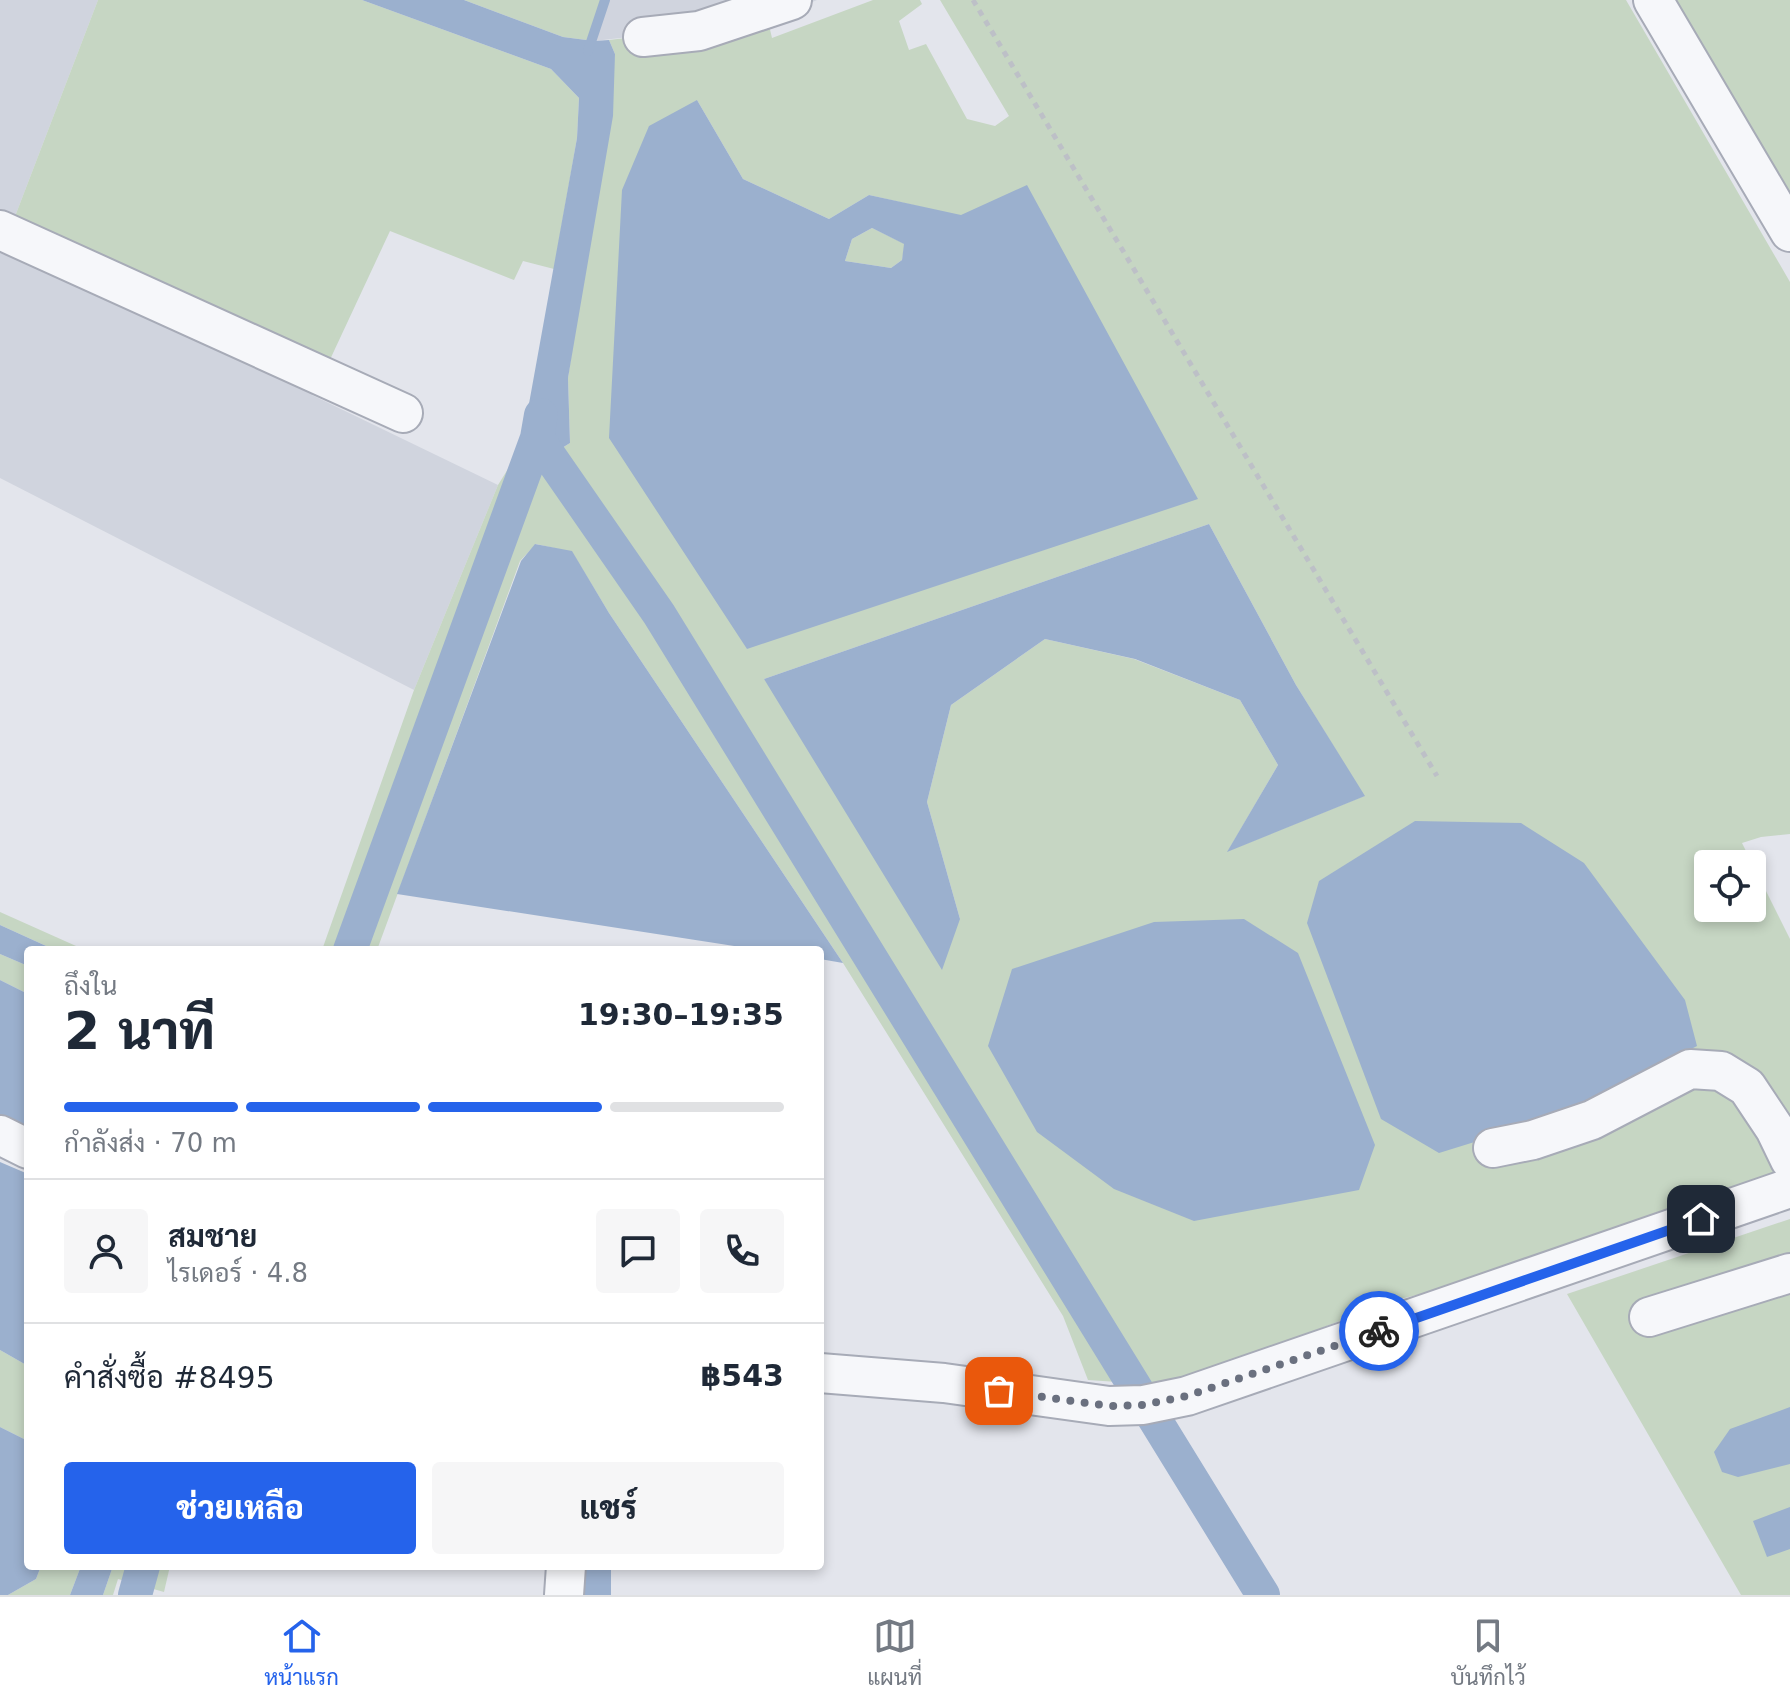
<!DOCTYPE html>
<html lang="th">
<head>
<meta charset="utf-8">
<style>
	body { margin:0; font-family:"DejaVu Sans",Sarabun,sans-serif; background:#f6f6f7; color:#1f2937; height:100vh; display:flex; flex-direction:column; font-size:30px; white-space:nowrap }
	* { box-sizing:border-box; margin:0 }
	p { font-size:26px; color:#747a83 }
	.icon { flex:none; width:44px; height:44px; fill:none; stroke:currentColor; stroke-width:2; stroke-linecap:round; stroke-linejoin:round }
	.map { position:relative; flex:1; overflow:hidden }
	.drawer { position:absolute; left:24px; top:946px; width:800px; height:624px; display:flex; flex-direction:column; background:#fff; border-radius:8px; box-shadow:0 4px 12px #0003 }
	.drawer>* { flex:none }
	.buttons { position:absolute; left:1694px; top:850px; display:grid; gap:16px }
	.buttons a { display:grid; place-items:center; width:72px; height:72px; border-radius:8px; background:#fff; box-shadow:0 4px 12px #0003; font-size:40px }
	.pin { position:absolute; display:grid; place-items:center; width:68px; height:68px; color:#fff; margin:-34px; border-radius:16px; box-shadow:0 4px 12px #0006 }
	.courier { position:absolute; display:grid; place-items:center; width:80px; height:80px; margin:-40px; border:6px solid #2563eb; border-radius:50%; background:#fff; color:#222; box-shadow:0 2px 10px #0007 }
	.head em { font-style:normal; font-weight:800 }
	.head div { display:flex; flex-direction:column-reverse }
	.head { display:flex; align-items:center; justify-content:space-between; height:136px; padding:0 40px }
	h1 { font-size:52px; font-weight:800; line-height:60px }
	.bar { display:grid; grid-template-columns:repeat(4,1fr); gap:12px 8px; align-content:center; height:96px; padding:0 40px }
	.bar i { height:10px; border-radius:6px; background:#e0e1e3 }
	.bar .current { background:#2563eb }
	.bar p { grid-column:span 4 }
	.line { display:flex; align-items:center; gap:20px; padding:0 40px; border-top:2px solid #e0e1e3 }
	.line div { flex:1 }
	.round { display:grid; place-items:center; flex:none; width:84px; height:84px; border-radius:8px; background:#f6f6f7 }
	.cta { display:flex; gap:16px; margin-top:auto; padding:16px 40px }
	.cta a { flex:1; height:92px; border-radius:8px; background:#2563eb; color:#fff; font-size:32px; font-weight:800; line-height:92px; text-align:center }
	.cta a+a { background:#f6f6f7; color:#1f2937 }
	.dock { display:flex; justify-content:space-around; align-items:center; height:112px; border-top:2px solid #e0e1e3; background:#fff; font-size:22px; color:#747a83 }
	.dock a { display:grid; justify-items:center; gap:4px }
	.dock .current { color:#2563eb }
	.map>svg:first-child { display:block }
	.built { fill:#d0d4de }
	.green { fill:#c6d6c3; fill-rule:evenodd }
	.water { fill:#9bb0ce; fill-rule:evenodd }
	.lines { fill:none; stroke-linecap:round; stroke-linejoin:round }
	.stream { stroke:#9bb0ce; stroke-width:10 }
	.canal { stroke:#9bb0ce; stroke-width:34 }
	.minor-casing { stroke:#a7abb7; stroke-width:42 }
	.path { stroke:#bdc0c7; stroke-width:5; stroke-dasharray:6 6; stroke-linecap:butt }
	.minor { stroke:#f6f7fa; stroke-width:38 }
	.done { stroke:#6a707f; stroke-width:8; stroke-dasharray:0 14.4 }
	.route { stroke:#2563eb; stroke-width:10 }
</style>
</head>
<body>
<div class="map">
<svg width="1790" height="1595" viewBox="0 0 1790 1595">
	<rect width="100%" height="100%" fill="#e3e5ec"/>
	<!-- built -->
	<path class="built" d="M0,0H98L14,219L327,366L312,395L498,485L414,690L0,478Z
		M607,0H817L768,21L594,41Z"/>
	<!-- green -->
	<path class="green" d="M98,0H362L551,69L579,98L577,138L554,269L523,261L514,280L390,231L327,366L14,219Z
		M464,0H607L594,41L563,37Z
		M873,0H920L922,4L899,21L909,50L926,44L967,119L995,126L1009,116L940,0H1626L1790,282V834L1761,837L1742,843L1790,939V1176L1434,1291L1391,1301L1216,1369L1147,1384L1088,1380L1063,1316L843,963L609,613L572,552L536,544L520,561L377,950H322L414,690L498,485L521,448L541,461L570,443L568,378L615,54L609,40L768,21L772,38ZM697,100L743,179L829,219L869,195L961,216L747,649ZM1209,524L1296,685L1364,796L1228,851L1278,765L1240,700L1134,659L1045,639L951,705L927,802L960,919L764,679ZM1708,864H1752V908H1708Z
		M1664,0H1790V207Z
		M872,228L905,244L902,260L891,268L845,261L852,239Z
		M0,912L85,950H55L0,925Z
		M0,954L28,966V994L0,980Z
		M1790,1219V1595H1741L1567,1294Z
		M0,1350L28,1366V1441L0,1427Z
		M41,1566H81L70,1595H8L36,1579Z
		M113,1566H170L164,1592L118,1579L113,1595H103Z"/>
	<!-- water -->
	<path class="water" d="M362,0H464L563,37L594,41L609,40L615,54L613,116L568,378L570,443L541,461L521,448L577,138L579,98L551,69Z
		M697,100L743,179L829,219L869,195L961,215L1027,185L1198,499L747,649L609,438L622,190L649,126ZM872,228L904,244L902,260L891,268L845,261L852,239Z
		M1209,524L1296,685L1365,796L1227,852L1278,765L1240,700L1135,659L1045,639L951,705L927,802L960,919L942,970L764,679Z
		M535,544L572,551L609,613L843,963L820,959V950H760L397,894L521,561Z
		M1415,821L1521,823L1584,863L1685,1000L1697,1046L1565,1114L1439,1153L1381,1119L1307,923L1319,881Z
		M1244,919L1298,953L1375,1145L1359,1190L1194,1221L1114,1189L1037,1132L988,1046L1012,969L1154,922Z
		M0,925L55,950H28V966L0,954Z
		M0,980L28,994V1135L0,1120Z
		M0,1162L28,1174V1366L0,1350Z
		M1790,1407V1464L1738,1477L1722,1472L1714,1452L1730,1429Z
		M0,1427L28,1441V1566H41L36,1579L8,1595H0Z
		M1790,1507V1549L1767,1557L1753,1521Z
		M81,1566H113L103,1595H70Z"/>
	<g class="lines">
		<!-- stream -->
		<path class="stream" d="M588,51L605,0"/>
		<!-- canal -->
		<path class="canal" d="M541,415L537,438L659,614L1263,1595
			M350,950L537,438
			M135,1595L143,1566
			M594,1595V1566"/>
		<!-- minor casing -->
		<g class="minor-casing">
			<path id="minor" d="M1653,0L1790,232
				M643,37L699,31L792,0
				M0,230L403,413
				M0,1135L28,1149
				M1493,1148L1533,1140L1592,1120L1690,1069L1721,1071L1747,1087L1775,1129L1790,1160
				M1649,1317L1790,1273
				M820,1373L944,1383L1109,1406L1143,1405L1187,1396L1790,1188
				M564,1595L566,1566"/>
		</g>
		<!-- path -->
		<path class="path" d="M973,0L1437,776"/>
		<!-- minor -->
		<use href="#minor" class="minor"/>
	</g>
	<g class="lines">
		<!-- done -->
		<path class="done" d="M999,1391L1109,1406L1143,1405L1187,1396L1379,1331"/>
		<!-- route -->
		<path class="route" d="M1379,1331L1701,1219"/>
	</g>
</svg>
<div class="buttons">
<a><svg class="icon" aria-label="locate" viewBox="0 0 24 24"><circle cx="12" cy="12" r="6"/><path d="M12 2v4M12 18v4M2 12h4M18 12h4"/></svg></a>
</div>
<div class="pin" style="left:999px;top:1391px;background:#ea580c"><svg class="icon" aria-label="bag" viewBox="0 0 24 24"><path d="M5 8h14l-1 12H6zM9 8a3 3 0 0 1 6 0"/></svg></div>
<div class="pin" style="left:1701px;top:1219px;background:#1f2937"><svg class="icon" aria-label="home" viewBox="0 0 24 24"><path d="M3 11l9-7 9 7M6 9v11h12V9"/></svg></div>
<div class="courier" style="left:1379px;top:1331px"><svg class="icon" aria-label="bike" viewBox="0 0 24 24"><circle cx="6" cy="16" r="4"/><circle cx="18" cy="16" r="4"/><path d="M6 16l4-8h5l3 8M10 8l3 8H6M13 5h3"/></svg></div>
<section class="drawer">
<div class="head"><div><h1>2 นาที</h1><p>ถึงใน</p></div><em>19:30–19:35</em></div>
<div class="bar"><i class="current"></i><i class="current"></i><i class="current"></i><i></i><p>กำลังส่ง · 70 m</p></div>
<div class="line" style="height:144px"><a class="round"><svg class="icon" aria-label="person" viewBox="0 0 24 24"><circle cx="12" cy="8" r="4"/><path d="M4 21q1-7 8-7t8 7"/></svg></a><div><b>สมชาย</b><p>ไรเดอร์ · 4.8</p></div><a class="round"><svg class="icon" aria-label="chat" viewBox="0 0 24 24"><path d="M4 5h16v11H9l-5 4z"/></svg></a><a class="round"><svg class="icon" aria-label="phone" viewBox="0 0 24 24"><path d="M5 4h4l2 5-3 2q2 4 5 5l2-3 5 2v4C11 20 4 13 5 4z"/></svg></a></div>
<div class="line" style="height:104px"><div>คำสั่งซื้อ #8495</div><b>฿543</b></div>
<div class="cta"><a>ช่วยเหลือ</a><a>แชร์</a></div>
</section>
</div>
<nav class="dock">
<a class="current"><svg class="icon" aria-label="home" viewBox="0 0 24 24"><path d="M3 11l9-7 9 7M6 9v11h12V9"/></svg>หน้าแรก</a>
<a><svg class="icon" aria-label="map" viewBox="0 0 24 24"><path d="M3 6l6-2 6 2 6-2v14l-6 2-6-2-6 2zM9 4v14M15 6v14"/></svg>แผนที่</a>
<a><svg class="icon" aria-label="saved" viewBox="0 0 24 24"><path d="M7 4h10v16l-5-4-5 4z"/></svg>บันทึกไว้</a>
</nav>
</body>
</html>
